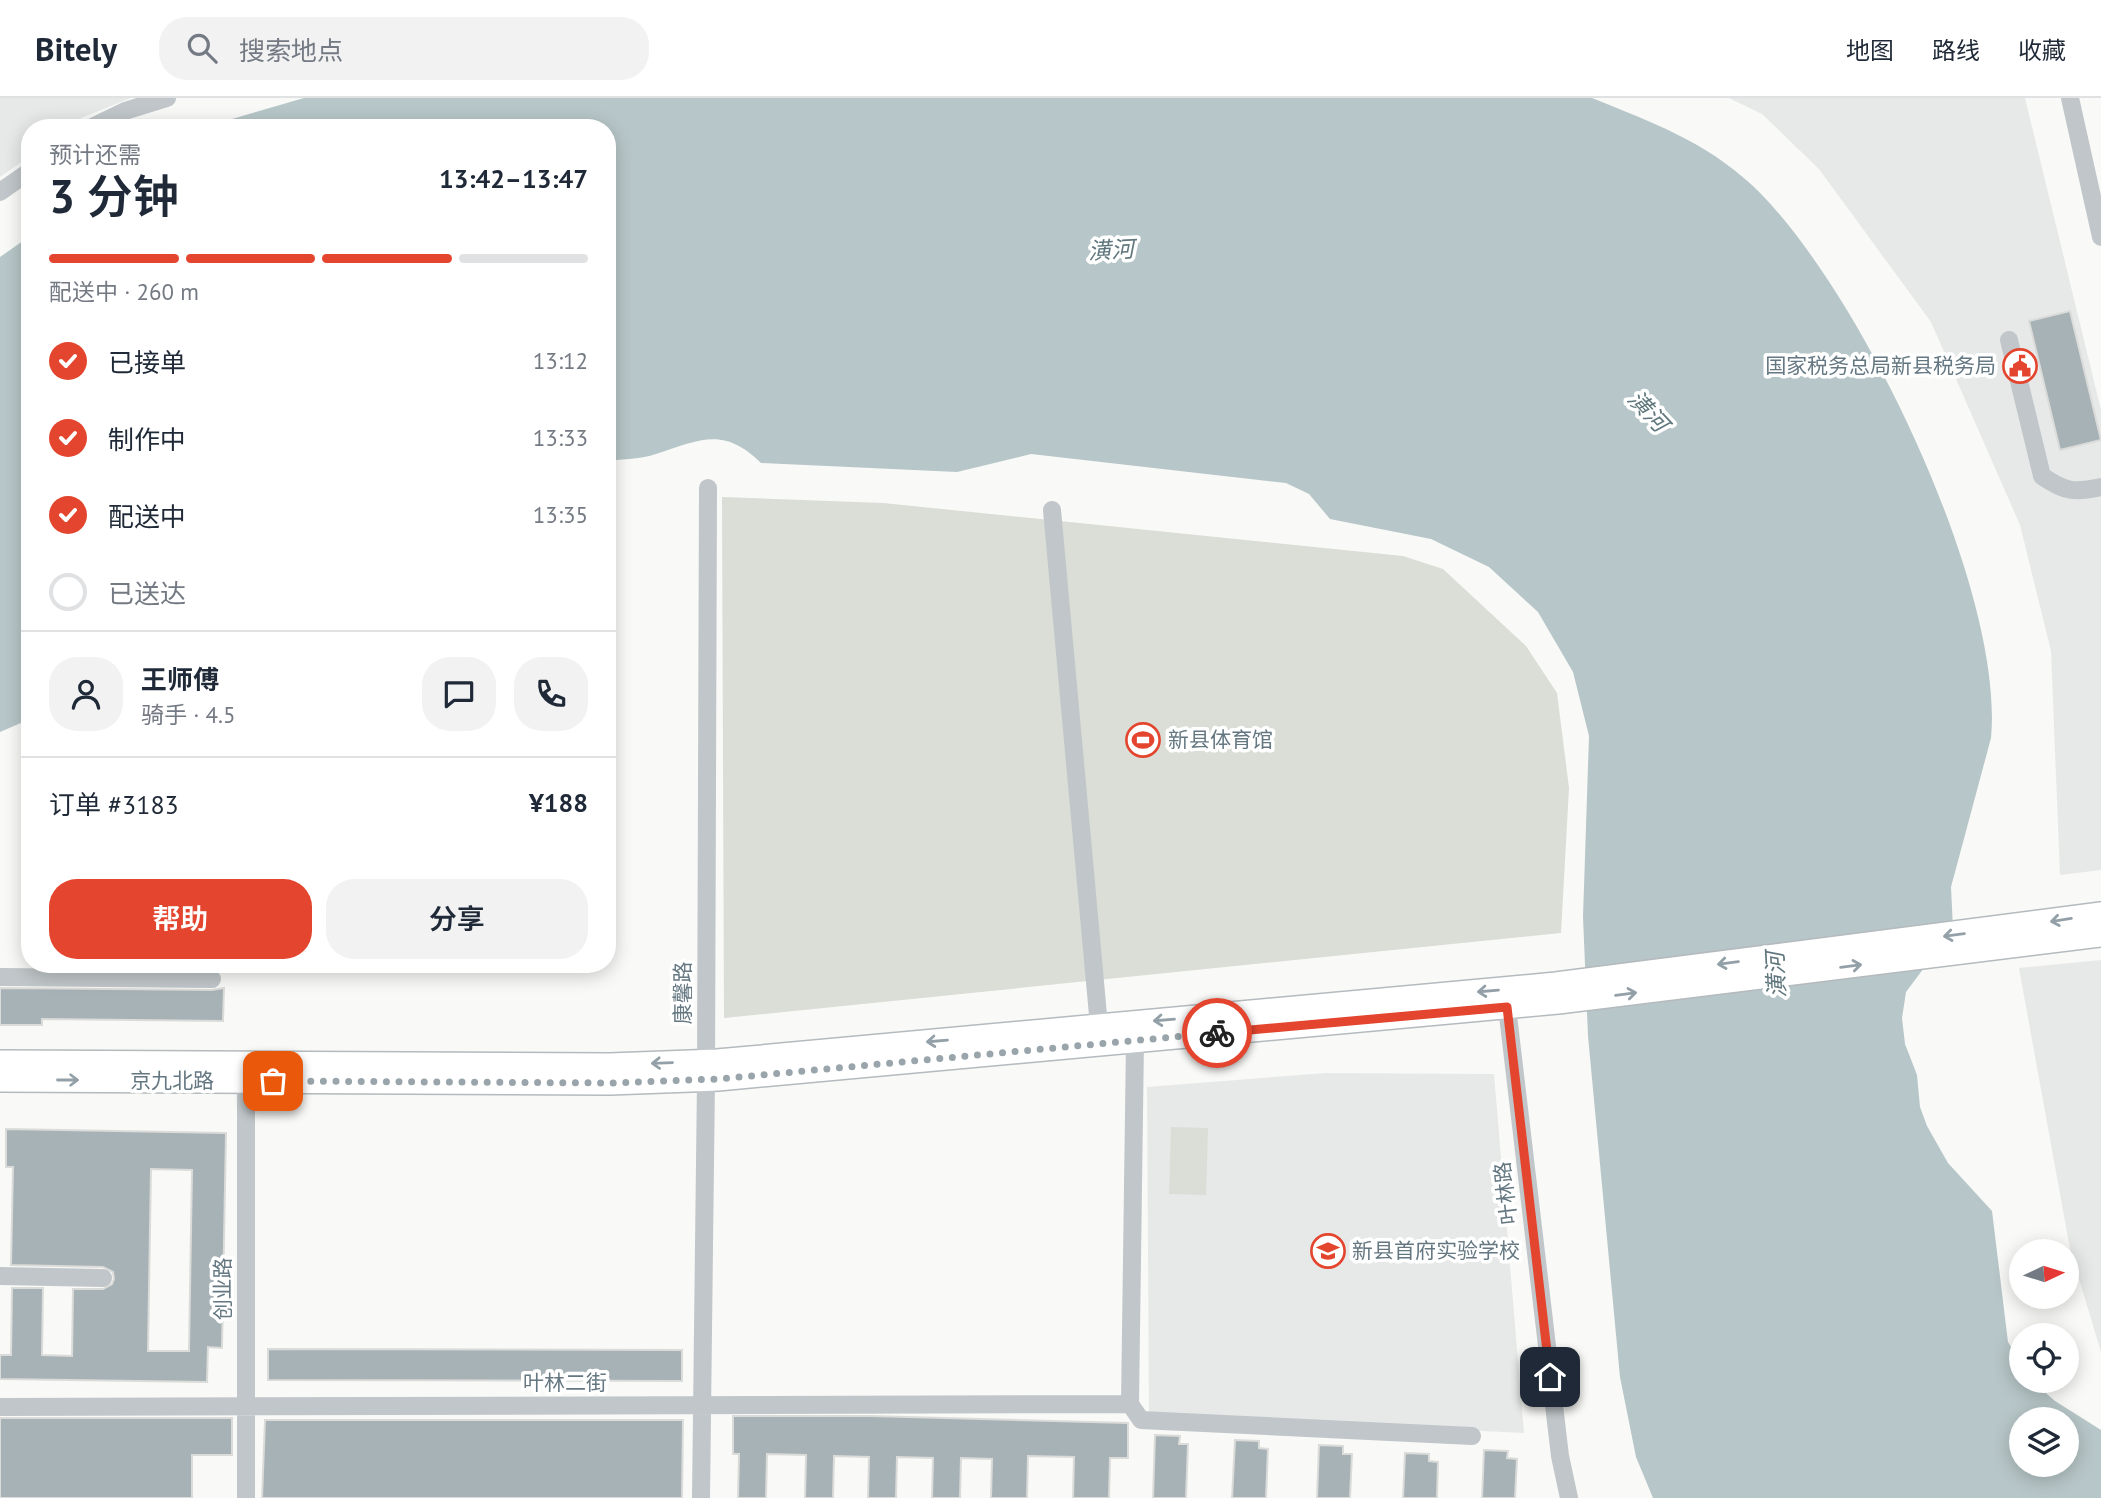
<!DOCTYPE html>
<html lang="zh">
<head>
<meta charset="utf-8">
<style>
	body { margin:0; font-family:"PT Sans","Noto Sans SC",sans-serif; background:#f2f2f3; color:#1f2937; height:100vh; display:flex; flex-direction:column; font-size:26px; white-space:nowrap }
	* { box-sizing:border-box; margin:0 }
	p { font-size:23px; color:#747a83 }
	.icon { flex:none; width:38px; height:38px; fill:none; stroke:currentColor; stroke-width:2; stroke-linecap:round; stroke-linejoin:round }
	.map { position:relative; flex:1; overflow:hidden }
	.side { position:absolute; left:21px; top:21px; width:595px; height:854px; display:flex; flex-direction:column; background:#fff; border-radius:28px; box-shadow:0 4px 18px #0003 }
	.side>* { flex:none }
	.needle { width:46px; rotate:86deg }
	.fabs { position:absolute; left:2009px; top:1141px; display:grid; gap:14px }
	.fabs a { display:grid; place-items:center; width:70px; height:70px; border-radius:50%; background:#fff; box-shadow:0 4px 18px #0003; font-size:35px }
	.pin { position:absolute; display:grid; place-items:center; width:60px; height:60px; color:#fff; margin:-30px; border-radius:14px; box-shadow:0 4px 10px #0006 }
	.courier { position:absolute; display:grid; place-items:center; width:70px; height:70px; margin:-35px; border:5px solid #e3452e; border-radius:50%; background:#fff; color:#222; box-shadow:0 2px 9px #0007 }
	.overview em { font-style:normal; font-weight:600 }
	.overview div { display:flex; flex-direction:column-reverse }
	.overview { display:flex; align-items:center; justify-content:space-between; height:119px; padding:0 28px }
	h1 { font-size:46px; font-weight:600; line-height:52px }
	.bar { display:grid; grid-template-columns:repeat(4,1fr); gap:10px 7px; align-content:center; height:84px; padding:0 28px }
	.bar i { height:9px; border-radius:5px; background:#e0e1e3 }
	.bar .current { background:#e3452e }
	.bar p { grid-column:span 4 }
	.line { display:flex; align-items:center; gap:18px; padding:0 28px; border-top:2px solid #e0e1e3 }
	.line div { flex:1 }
	.round { display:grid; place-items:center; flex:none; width:74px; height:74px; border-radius:28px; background:#f2f2f3 }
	ol { padding:0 28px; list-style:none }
	li { display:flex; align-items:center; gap:21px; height:77px }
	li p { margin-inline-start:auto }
	li .icon { padding:7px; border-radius:50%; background:#e3452e; color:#fff; stroke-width:4 }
	li:last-child { color:#747a83 }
	li i { width:38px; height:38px; border:4px solid #e0e1e3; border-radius:50% }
	.primary-button { display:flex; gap:14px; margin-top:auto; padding:14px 28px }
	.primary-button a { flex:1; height:80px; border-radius:28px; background:#e3452e; color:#fff; font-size:28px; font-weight:600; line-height:80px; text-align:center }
	.primary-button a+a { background:#f2f2f3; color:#1f2937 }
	header { display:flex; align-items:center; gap:42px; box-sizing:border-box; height:98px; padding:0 35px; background:#fff; border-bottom:2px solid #e0e1e3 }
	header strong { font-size:33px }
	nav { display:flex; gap:38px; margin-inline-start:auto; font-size:24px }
	.search { width:490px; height:63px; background:#f2f2f3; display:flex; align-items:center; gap:18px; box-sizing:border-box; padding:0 24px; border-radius:28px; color:#747a83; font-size:26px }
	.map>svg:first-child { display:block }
	.built { fill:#e7e9e8 }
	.green { fill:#daded6 }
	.water { fill:#b7c6c8; fill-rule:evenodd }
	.building { fill:#a7b2b6; stroke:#dbdbd9; stroke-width:2; fill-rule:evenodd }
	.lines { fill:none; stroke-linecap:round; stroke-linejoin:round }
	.major-casing { stroke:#b4babd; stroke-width:26 }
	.minor { stroke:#c0c6c9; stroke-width:18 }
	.major { stroke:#fff; stroke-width:23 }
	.oneway { stroke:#93a0a8 }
	.done { stroke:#99a5ab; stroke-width:7; stroke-dasharray:0 12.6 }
	.route { stroke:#e3452e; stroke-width:9 }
	.labels { text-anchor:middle; stroke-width:7; stroke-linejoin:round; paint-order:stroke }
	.poi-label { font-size:21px; fill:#657882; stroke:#fff; text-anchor:start }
	.street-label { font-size:21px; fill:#657882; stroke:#fff }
	.water-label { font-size:23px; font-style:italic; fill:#5f777c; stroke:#fff }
</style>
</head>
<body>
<header>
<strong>Bitely</strong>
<div class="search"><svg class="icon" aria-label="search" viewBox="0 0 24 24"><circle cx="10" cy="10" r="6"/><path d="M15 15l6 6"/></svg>搜索地点</div>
<nav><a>地图</a><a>路线</a><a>收藏</a></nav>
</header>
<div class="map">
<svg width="2101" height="1400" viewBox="0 0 2101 1400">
	<rect width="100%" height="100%" fill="#f9f9f7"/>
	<!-- built -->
	<path class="built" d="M0,0H131L81,20L68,30H30V58L0,79Z
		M1729,0H2025L2101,312V772L2060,777L2051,553L2020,427L1931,224L1819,71L1762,16Z
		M2101,862V1254L2070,1151L2019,870Z
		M1325,975L1494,976L1524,1335L1149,1317L1147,989Z"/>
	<!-- green -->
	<path class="green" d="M722,399L883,405L1403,458L1443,471L1526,548L1557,595L1569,690L1561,835L724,920Z
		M1171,1029L1208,1030L1206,1097L1169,1096Z"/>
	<!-- water -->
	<path class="water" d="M304,0H1592C1653,25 1703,42 1753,88C1860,190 2005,492 1991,640L1951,789L1953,831L1906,894L1902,920L1905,946L1917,977L1920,1009L1927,1028L1948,1065L1992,1113L2008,1244L2021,1265V1283H2032L2055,1303L2101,1332V1400H1653L1636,1359L1620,1279L1588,938L1583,819L1589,638L1573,574L1538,514L1489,469L1431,441L1330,421L1309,396L1286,385L1031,356L957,374L761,365C723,328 700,342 656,356C641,361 623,361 607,363V30H201ZM2021,1321H2067V1367H2021Z
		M30,138V621L0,634V159Z"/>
	<!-- building -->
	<path class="building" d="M2070,213L2101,342L2060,352L2029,223Z
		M0,890L212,892L224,890L223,923L42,921V927H0Z
		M6,1031L226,1035L222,1250L208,1249L207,1284L0,1281V1257H11L12,1190H43L42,1257L72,1258L73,1191H103L112,1186L114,1181L113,1174L103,1169L11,1167L13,1069H6ZM151,1071L192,1072L189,1253H148Z
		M268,1251L682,1252V1283L268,1282Z
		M733,1318H871L1128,1325V1360H1110L1109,1400H1073L1074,1359L1028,1358L1027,1400H991L992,1361L961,1360L960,1400H932L933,1360L897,1359L896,1400H868L869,1359L834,1358L833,1400H805L806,1357L767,1356L766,1400H738L739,1356H733Z
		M0,1320H232V1357H192V1400H0Z
		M265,1322H683L682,1400H262Z
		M1155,1337L1180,1338L1179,1346H1188L1186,1400H1153Z
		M1235,1342L1259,1343V1350L1268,1351L1266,1400H1232Z
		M1319,1347L1343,1348V1356H1352L1350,1400H1317Z
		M1484,1352L1508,1353L1507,1360L1517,1361L1515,1400H1482Z
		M1405,1355L1429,1356V1363L1438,1364L1437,1400H1403Z"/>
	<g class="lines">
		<!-- major casing -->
		<g class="major-casing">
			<path id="major" d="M0,964L610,967L717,963L1556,886L2101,816
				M0,982L610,985L718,981L1558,904L2101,837"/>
		</g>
		<!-- minor -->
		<path class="minor" d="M2070,0L2101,139
			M90,30L125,13L167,0
			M0,94L30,73
			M2009,242L2042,378C2065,394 2075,395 2101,389
			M1052,412L1099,928
			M0,879L212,881
			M1507,909L1560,1358L1569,1400
			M1135,943L1130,1306L1141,1322L1472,1338
			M246,983V1400
			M0,1178L103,1180
			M0,1309L1130,1306
			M701,1400L706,981L708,390"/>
		<!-- major -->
		<use href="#major" class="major"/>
	</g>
	<!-- one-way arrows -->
	<defs><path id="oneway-shaft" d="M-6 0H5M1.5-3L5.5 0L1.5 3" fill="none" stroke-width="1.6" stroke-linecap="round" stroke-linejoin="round" transform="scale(1.75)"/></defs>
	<g class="oneway">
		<use href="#oneway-shaft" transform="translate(2061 822) rotate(171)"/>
		<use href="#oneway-shaft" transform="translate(1954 837) rotate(173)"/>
		<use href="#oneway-shaft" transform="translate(1728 865) rotate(173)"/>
		<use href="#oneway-shaft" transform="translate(1851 868) rotate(-7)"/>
		<use href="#oneway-shaft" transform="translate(1488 893) rotate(175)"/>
		<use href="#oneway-shaft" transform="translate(1626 896) rotate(-7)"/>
		<use href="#oneway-shaft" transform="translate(1164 922) rotate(175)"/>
		<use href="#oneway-shaft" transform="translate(937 943) rotate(175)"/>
		<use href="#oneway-shaft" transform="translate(662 965) rotate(178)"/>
		<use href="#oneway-shaft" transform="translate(68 982)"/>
	</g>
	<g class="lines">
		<!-- done -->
		<path class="done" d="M273,983L610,985L718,981L1217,935"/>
		<!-- route -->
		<path class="route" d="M1217,935L1507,909L1550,1279"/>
	</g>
	<!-- icons -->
	<defs>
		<g id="civic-ring" transform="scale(1.75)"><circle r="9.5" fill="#fff" stroke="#e3452e" stroke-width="1.5"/><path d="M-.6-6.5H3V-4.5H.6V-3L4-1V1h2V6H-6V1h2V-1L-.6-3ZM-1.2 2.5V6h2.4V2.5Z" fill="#e3452e"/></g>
		<g id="stadium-ring" transform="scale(1.75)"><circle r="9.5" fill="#fff" stroke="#e3452e" stroke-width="1.5"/><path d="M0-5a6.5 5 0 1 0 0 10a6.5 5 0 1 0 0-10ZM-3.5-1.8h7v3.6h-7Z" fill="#e3452e"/></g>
		<g id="school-ring" transform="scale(1.75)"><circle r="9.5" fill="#fff" stroke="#e3452e" stroke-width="1.5"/><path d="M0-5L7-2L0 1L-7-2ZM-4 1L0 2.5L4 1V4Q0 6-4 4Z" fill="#e3452e"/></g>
	</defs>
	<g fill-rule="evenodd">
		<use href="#civic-ring" x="2020" y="268"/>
		<use href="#stadium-ring" x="1143" y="642"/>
		<use href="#school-ring" x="1328" y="1153"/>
	</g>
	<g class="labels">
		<!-- poi labels -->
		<g class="poi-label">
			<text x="1996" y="275" text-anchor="end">国家税务总局新县税务局</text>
			<text x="1168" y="649">新县体育馆</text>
			<text x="1352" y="1160">新县首府实验学校</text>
		</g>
		<!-- street labels -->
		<g class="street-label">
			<text transform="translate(683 895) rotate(-90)" y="7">康馨路</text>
			<text x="172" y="990">京九北路</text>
			<text transform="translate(1506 1095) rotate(-97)" y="7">叶林路</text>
			<text transform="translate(223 1191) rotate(-90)" y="7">创业路</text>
			<text x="565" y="1292">叶林二街</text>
		</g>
		<!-- water labels -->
		<g class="water-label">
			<text transform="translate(1111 152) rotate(-3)" y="8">潢河</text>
			<text transform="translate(1648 313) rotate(47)" y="8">潢河</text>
			<text transform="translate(1776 877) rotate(-93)" y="8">潢河</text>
		</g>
	</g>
</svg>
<div class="fabs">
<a><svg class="needle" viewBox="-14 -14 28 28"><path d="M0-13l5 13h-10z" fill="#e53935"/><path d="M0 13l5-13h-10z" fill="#747a83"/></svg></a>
<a><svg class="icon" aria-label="locate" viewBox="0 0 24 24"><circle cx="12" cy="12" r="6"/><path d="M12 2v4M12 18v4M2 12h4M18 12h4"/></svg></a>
<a><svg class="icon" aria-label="layers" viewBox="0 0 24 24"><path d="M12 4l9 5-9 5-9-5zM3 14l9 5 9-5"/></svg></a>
</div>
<div class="pin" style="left:273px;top:983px;background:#ea580c"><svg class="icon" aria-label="bag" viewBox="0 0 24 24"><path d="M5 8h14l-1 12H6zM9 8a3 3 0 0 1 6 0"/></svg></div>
<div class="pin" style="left:1550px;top:1279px;background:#1f2937"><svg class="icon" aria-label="home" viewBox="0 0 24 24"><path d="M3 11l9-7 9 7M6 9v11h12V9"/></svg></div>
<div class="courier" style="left:1217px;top:935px"><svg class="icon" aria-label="bike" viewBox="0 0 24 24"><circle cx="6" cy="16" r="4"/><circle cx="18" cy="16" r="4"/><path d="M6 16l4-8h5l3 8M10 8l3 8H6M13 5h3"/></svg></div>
<section class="side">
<div class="overview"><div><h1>3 分钟</h1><p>预计还需</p></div><em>13:42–13:47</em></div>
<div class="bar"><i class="current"></i><i class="current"></i><i class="current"></i><i></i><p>配送中 · 260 m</p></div>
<ol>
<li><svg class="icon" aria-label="check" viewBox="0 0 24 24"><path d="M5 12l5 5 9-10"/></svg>已接单<p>13:12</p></li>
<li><svg class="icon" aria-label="check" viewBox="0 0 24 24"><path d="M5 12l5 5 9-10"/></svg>制作中<p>13:33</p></li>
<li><svg class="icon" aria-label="check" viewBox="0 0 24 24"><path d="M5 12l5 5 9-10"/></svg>配送中<p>13:35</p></li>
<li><i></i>已送达</li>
</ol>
<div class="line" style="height:126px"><a class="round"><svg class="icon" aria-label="person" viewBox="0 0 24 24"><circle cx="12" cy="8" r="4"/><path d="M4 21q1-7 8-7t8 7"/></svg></a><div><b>王师傅</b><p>骑手 · 4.5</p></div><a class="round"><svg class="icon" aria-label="chat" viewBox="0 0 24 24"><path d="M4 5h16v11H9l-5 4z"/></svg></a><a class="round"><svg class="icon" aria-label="phone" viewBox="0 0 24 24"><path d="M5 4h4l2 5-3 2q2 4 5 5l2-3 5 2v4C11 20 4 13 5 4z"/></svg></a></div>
<div class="line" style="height:91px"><div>订单 #3183</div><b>¥188</b></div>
<div class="primary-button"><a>帮助</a><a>分享</a></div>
</section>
</div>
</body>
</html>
